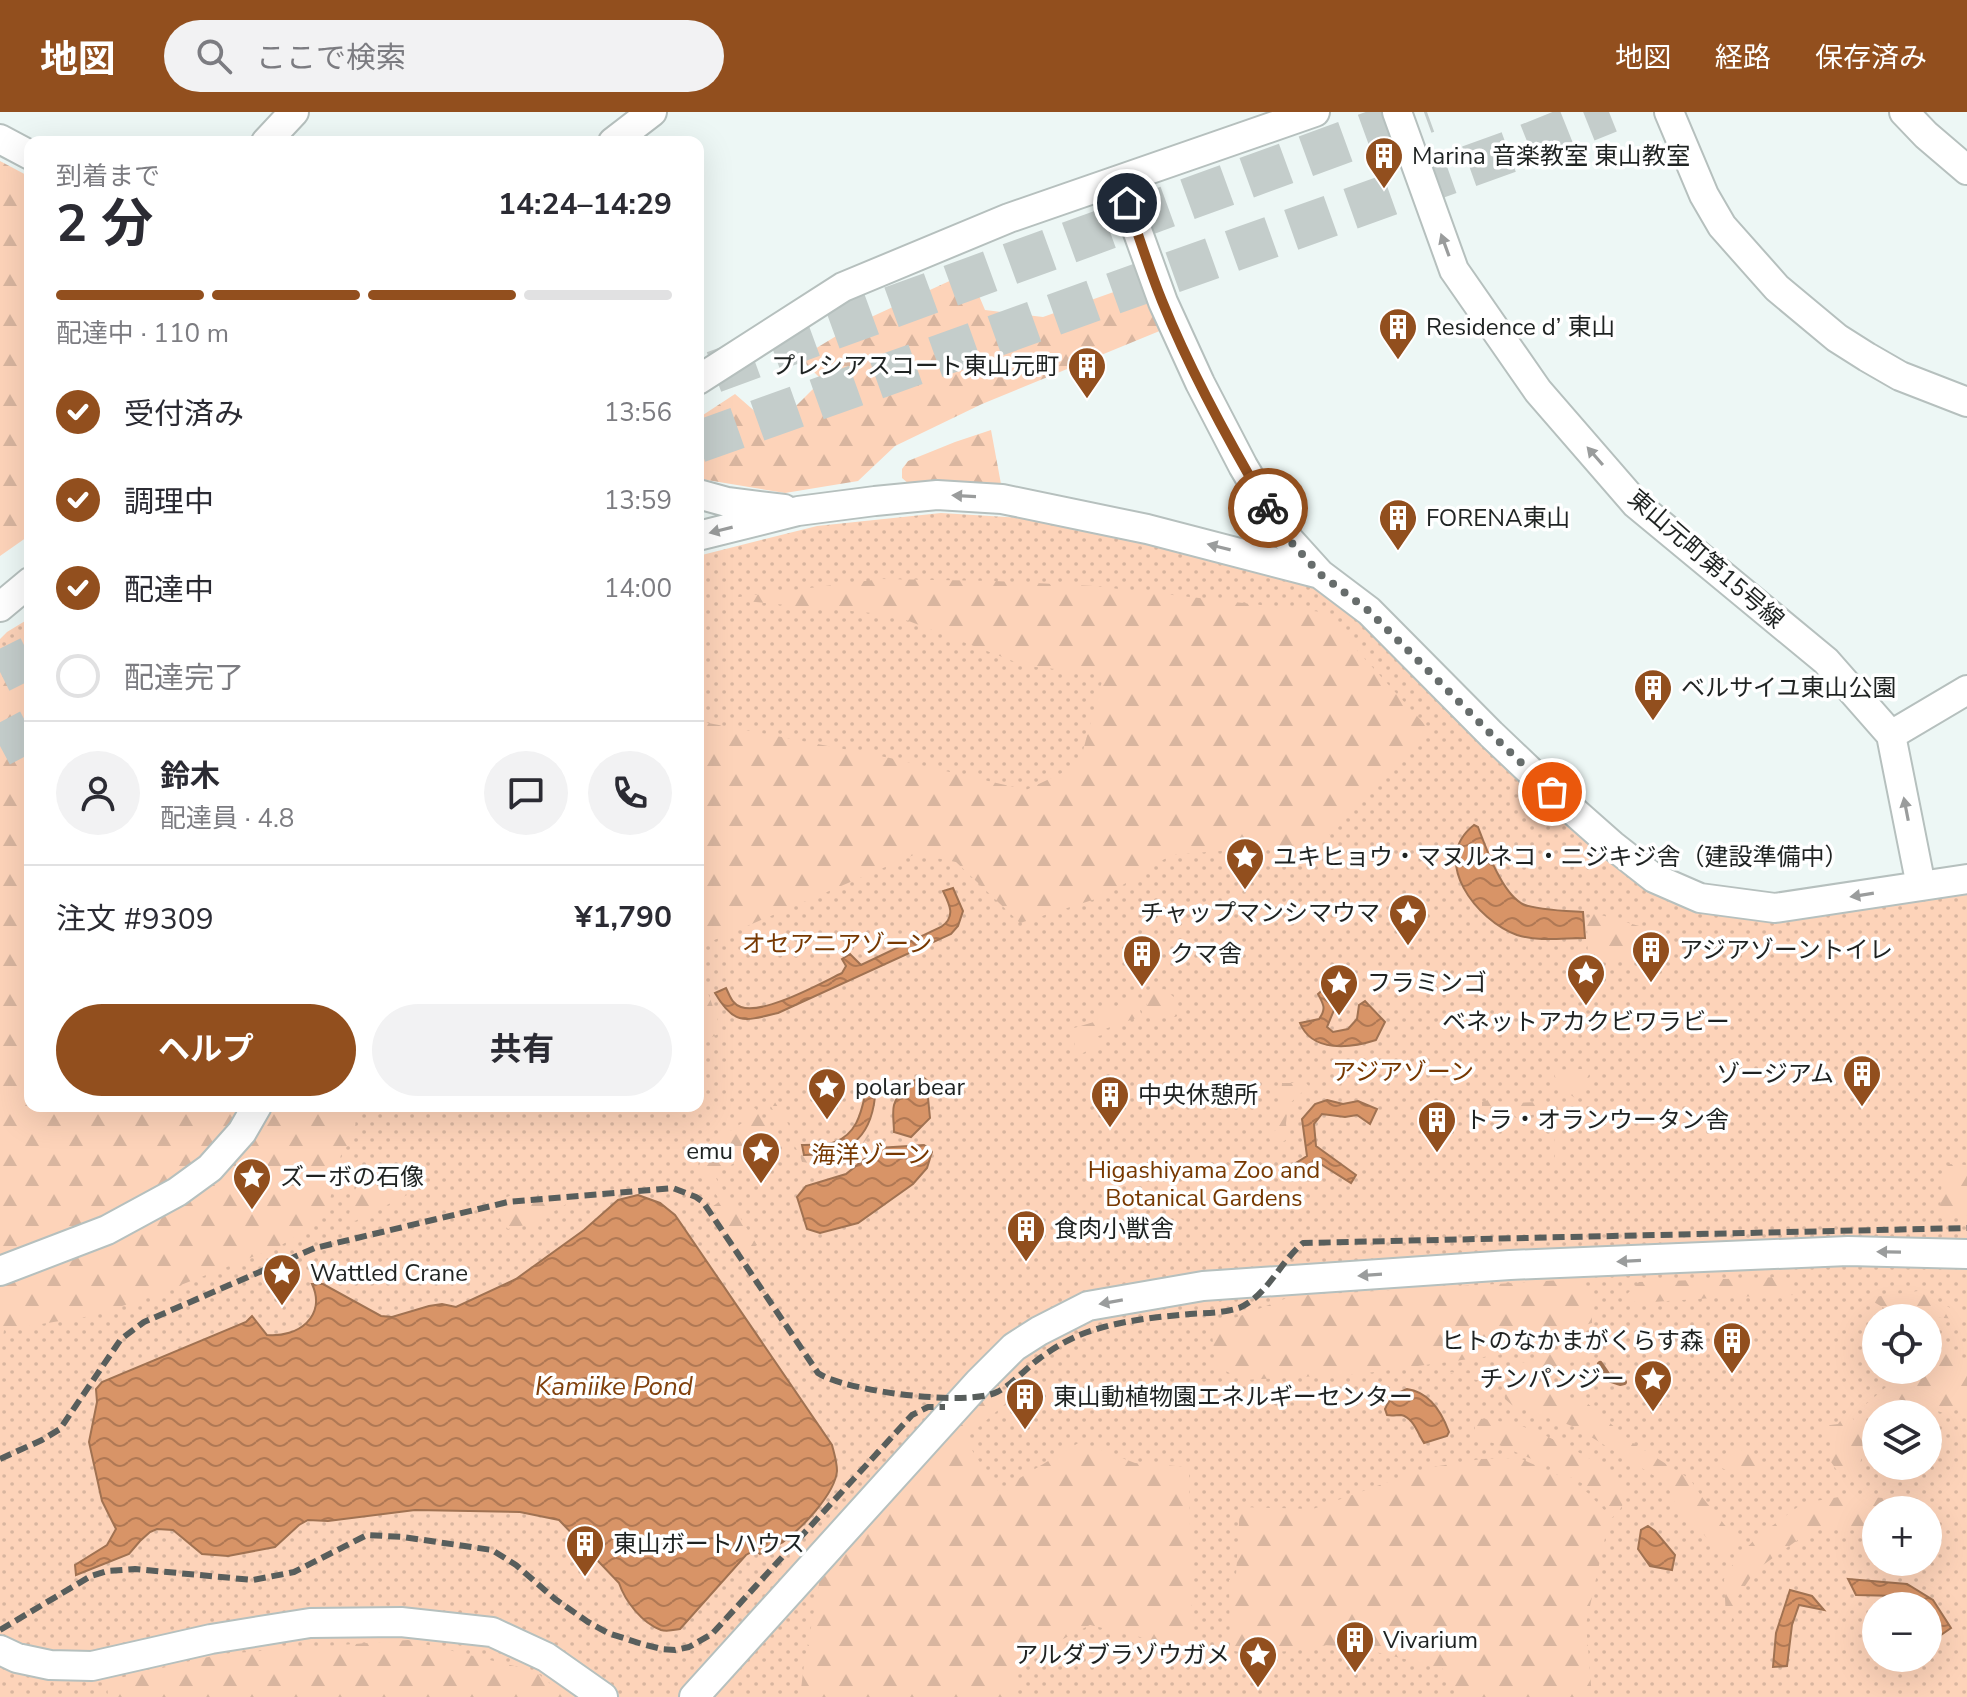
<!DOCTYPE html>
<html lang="ja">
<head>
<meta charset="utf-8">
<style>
	body { margin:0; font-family:"Nunito Sans","Noto Sans JP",sans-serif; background:#f2f2f3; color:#2b2b33; height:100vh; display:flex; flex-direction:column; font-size:30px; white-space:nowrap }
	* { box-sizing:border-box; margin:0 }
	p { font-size:26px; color:#7c7c81 }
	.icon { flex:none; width:44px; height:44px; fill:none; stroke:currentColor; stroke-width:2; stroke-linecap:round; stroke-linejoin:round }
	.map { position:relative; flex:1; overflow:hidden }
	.panel { position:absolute; left:24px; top:24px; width:680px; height:976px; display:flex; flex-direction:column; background:#fff; border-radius:16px; box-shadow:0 8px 32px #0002 }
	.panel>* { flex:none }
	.buttons { position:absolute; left:1862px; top:1192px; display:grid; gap:16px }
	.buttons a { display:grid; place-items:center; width:80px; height:80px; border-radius:50%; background:#fff; box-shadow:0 8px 32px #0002; font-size:40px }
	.pin { position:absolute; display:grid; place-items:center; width:68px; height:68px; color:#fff; margin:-34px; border:4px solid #fff; border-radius:50%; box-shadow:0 2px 8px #0007 }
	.courier { position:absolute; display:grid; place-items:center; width:80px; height:80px; margin:-40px; border:6px solid #924f1e; border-radius:50%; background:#fff; color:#222; box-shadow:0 2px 10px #0007 }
	.head em { font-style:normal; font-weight:700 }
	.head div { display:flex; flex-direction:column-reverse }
	.head { display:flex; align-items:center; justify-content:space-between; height:136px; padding:0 32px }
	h1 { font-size:52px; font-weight:700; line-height:60px }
	.bar { display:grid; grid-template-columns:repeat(4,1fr); gap:12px 8px; align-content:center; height:96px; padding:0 32px }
	.bar i { height:10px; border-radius:6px; background:#e1e1e2 }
	.bar .on { background:#924f1e }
	.bar p { grid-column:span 4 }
	.line { display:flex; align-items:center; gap:20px; padding:0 32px; border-top:2px solid #e1e1e2 }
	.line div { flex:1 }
	.round { display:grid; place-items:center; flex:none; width:84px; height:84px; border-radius:42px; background:#f2f2f3 }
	ol { padding:0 32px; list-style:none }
	li { display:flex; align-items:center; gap:24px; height:88px }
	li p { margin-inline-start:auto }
	li .icon { padding:8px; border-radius:50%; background:#924f1e; color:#fff; stroke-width:4 }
	li:last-child { color:#7c7c81 }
	li i { width:44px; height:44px; border:4px solid #e1e1e2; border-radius:50% }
	.cta { display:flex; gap:16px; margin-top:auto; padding:16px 32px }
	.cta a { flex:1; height:92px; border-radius:48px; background:#924f1e; color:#fff; font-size:32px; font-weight:700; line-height:92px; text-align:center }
	.cta a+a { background:#f2f2f3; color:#2b2b33 }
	header { display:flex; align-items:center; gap:48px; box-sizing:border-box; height:112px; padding:0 40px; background:#924f1e; color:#fff }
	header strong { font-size:38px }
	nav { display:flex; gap:44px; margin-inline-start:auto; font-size:28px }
	.search { width:560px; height:72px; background:#f2f2f3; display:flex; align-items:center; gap:20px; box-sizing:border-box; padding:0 28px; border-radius:44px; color:#7c7c81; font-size:30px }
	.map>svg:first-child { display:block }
	.green { fill:url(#green-dots); fill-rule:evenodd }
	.forest { fill:url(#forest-firs) }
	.water { fill:url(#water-waves); stroke:#a07252; stroke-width:2 }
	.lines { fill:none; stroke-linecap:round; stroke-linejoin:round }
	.stream { stroke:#a07252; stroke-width:6 }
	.highway-tunnel { stroke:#c4cdcb; stroke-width:42; stroke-dasharray:42 21; stroke-linecap:butt }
	.minor-casing { stroke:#b6c0be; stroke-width:32 }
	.minor { stroke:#fff; stroke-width:28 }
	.rail { stroke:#585e5c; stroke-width:6; stroke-dasharray:12 6; stroke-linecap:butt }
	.oneway { fill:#9a9c9c }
	.done { stroke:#676d6c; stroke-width:8; stroke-dasharray:0 14.4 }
	.route { stroke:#924f1e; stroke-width:10 }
	.labels { text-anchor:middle; stroke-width:7; stroke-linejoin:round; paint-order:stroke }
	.poi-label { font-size:24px; fill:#1f2322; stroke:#fff; text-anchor:start }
	.street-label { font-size:24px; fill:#1f2322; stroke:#fff }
	.park-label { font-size:24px; fill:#773800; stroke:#fff }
	.water-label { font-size:26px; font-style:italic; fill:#80400c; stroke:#fff }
</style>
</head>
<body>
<header>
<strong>地図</strong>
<div class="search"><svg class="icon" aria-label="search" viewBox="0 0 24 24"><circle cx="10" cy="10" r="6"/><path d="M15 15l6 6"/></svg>ここで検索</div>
<nav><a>地図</a><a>経路</a><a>保存済み</a></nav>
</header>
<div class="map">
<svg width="1967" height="1585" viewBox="0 0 1967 1585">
	<defs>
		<pattern id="green-dots" width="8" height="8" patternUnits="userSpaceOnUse" patternTransform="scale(2)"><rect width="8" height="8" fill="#fdd3b9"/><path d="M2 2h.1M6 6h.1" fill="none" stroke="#d8b59f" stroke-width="1.8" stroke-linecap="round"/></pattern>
		<pattern id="forest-firs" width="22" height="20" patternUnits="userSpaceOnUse" patternTransform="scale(2)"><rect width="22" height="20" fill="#fdd3b9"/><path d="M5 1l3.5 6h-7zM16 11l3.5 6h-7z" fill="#d8b59f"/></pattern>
		<pattern id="water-waves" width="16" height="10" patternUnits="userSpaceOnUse" patternTransform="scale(2)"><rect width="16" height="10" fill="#d89467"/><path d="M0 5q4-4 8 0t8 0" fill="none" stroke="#af7854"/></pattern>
	</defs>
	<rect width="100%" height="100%" fill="#edf7f5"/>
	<!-- green -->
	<path class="green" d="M941,401L1020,406L1211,438L1341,483L1564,704L1595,738L1620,758L1645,775L1685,793L1967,779V1585H0V527L7,520L30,506V994H698V444L817,414ZM1876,1206H1928V1258H1876ZM1876,1302H1928V1354H1876ZM1876,1398H1928V1450H1876ZM1876,1494H1928V1546H1876Z"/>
	<!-- forest -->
	<path class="forest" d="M0,49L30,65V423L0,444Z
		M969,160L985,198L1043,205L1142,170L1162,218L982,292L895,334L858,369L785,381L701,367L703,303L735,282L774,316L822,268L800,246L856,212Z
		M991,318L1001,372H909L902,366V357L908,349L955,330Z
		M881,467L995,469L1093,474L1322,500L1428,616L1413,639L1366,682L1335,719L1316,731L1171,743L1105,784L1020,811L956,750L916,742L698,835V609L890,646L1026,678L1079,653L1104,562L1026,554L893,503L723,487Z
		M30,541V994H354L356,1019L341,1043L328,1095L307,1118L278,1135L150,1185L91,1204L4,1218L0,1247V567Z
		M1594,801L1646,816L1657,817L1655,845L1588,852L1587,807Z
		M698,853L722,920L698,932Z
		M1164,877L1175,886L1182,902L1175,905H1150L1144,884Z
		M1136,887L1142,904L1102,918L1103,923L1098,924L1099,933L1075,945L1074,916L1097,909L1095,901Z
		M1583,957L1590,961L1575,986L1558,974L1553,958Z
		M1282,971H1306L1309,974L1288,993L1286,1011L1287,1027L1277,1034L1271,1031L1268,1023L1279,1016Z
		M768,979C780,999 796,1020 800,1043H815L846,1036L875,985V981L882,982C884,1026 845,1057 802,1050L800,1043L764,983Z
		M1488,988L1511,991L1540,990L1560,1006L1559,1035L1562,1046L1558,1048L1555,1046C1554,1017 1558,988 1519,1008L1511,1000L1490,994L1470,1006L1472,997L1477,999L1482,995V990Z
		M755,996L775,1027L714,1063L757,1133L742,1142L712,1095L720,1089L699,1054L705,1036L745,1009L743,1003Z
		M1949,1052L1967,1053V1104H1940L1942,1061Z
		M365,1072L406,1073L410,1076L411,1081L355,1109L348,1107L354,1080L357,1074Z
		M520,1080H564L568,1081L572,1089L533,1111L508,1117C498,1108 498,1100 499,1088Z
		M1782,1165L1795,1183L1728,1185L1637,1191L1625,1184L1639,1170Z
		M1580,1167L1592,1180V1211L1543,1226L1498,1243L1360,1262L1243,1268L1216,1254L1211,1215L1292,1184Z
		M1918,1179L1958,1200L1959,1207L1896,1203L1867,1186Z
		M1610,1226L1611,1231L1600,1232L1593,1240L1576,1250L1562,1251L1553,1260L1545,1264H1525L1509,1262L1489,1270L1465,1266L1448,1260L1491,1263L1553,1239L1585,1229Z
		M1942,1239L1967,1249V1298L1950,1294L1947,1302L1895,1286L1889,1302H1876V1308L1864,1299L1865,1293L1893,1269H1903L1919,1258H1928V1249L1936,1242Z
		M992,1267L1012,1286L965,1327L998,1379L1080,1330L1135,1351L1189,1355L1192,1534L1230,1538L1229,1468L1236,1463L1240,1395L1313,1397L1427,1356L1481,1347L1519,1346L1556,1362L1588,1381L1605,1399L1607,1417L1586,1512L1592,1585H1457V1580L1442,1556L1355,1535L1323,1533L1294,1539L1251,1541L1165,1531L1090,1513L1021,1549L1011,1585H800L804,1553L821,1461Z
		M1511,1277L1549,1279L1587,1291L1633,1331L1690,1367L1702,1385L1737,1428L1723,1443L1676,1393L1666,1371L1575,1315L1512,1293L1505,1287L1504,1281Z
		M1850,1295L1853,1307L1869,1321L1858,1358L1838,1360L1831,1350L1834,1329L1823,1314L1838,1312Z
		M1475,1306C1492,1308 1508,1310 1524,1315C1544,1321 1612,1355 1621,1371C1629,1387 1622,1399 1609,1408L1606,1396L1593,1377L1553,1356L1499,1333L1475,1325Z
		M1732,1336L1745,1339L1766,1358L1764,1360L1728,1359L1722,1356L1719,1348Z
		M1851,1383L1893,1387L1889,1398H1876V1420L1851,1414L1810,1419L1755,1459L1735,1489L1731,1512L1726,1506L1724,1467L1736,1447L1757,1425L1803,1391Z
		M408,1528L535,1559L566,1585H108L107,1569L221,1542Z"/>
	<!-- water -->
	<path class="water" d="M1474,713L1478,715C1486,736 1501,779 1521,791C1532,798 1568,799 1583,800L1585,826C1563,826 1539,830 1517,823C1477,809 1429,748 1474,713Z
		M953,776L963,799L958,814L951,822L778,901C745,909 734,914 715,881L726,876C730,884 732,892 741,895C764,903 821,871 842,861L846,854L842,847L850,842L861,853L941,815C956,805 950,793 943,779Z
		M1341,871L1334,875L1332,880L1335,890L1339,892L1334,898L1327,915L1333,920L1348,917L1357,907L1359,893L1365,889L1385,910L1376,928C1351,936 1312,941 1300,911L1319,907C1327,896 1323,892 1318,882L1326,875Z
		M923,965L938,978L936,980L929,975L931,972L926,968L920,973L919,977L928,986L930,1006L911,1025L894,1020C894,1012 892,1000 894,993C898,980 910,968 923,965Z
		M865,983L875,985C870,1029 847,1043 804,1043L802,1033C812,1032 826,1034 835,1030C856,1022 861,1002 865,983Z
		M1327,988L1343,992L1358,989L1377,997L1370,1012L1357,1003L1345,1005L1322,1002L1314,1012L1316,1034L1356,1063L1351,1071L1319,1051L1293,1067L1288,1056L1307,1044L1302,1007L1315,992Z
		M924,1033L929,1036L932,1040L927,1056L913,1072L858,1111L820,1121L807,1117L797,1085L806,1074L846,1062L878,1036Z
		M638,1083L660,1091L675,1103L832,1333C834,1341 837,1350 837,1359C835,1382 801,1417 783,1430C775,1434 767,1438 760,1442L755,1438L746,1443L680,1517C674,1518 667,1520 661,1518C642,1511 625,1489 619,1471L559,1408L520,1400L415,1398L328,1409L308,1408L299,1413L275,1435L228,1444L202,1442L173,1418L157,1417L150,1420L140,1429L129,1442L76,1463L75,1453L107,1433L116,1417L102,1389L89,1330L97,1290L96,1277L102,1270L246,1210L252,1204L267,1223C298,1226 327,1204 312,1172H323L381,1204L392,1205L429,1194L442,1192L456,1195L516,1167L584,1118L618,1088Z
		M1407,1277C1429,1280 1442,1301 1449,1320L1447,1324L1424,1331C1418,1322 1413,1305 1401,1303C1396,1303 1392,1304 1387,1303L1385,1297C1390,1286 1396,1281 1407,1277Z
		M1648,1414L1655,1419L1675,1443L1672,1458L1650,1454L1638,1437L1641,1418Z
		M1848,1467L1907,1472L1933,1488L1951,1516L1938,1525L1928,1506V1494H1914L1898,1484L1856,1483Z
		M1790,1478L1812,1484L1824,1498L1799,1493L1792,1513L1787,1554L1773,1555L1776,1521Z"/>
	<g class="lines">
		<!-- stream -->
		<path class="stream" d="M1600,1252L1611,1268L1620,1271L1624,1270"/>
		<!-- highway-tunnel -->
		<path class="highway-tunnel" d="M714,260L1427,0
			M698,330L1509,40L1609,0
			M0,560L30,545
			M0,634L30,618"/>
		<!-- minor casing -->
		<g class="minor-casing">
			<path id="minor" d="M1397,0L1454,158L1538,279L1636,392L1826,549L1891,623L1921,774
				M1669,0L1704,83L1722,114L1777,176L1837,226L1867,245L1900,264L1967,290
				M1904,0L1926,23L1967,58
				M0,27L30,43
				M266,30L294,0
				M613,30L652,0
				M1119,68L1163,190L1200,271L1243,354L1282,420L1320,462
				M698,268L843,175L1009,106L1315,0
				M698,382L727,390L784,397
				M698,424L798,399L875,389L937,383L1002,387L1147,417L1320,462L1369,499L1491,622L1552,680L1612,733L1654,766L1700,786L1775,796L1967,767
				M0,495L30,470
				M1891,623L1967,578
				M0,1159L107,1118L177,1080L210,1056L242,1020L257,994
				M0,1538L17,1546L50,1553L92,1554L211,1527L310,1511L401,1510L492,1520L546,1545L603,1585
				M694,1585L979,1270L1014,1235L1039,1219L1088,1194L1203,1174L1510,1153L1848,1139L1967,1142"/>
		</g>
		<!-- minor -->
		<use href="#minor" class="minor"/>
		<!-- rail -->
		<path class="rail" d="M0,1347L42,1328L60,1317L121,1227L144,1210L315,1136L508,1090L673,1076L696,1085L703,1090L818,1261C844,1279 967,1295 997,1280C1013,1272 1025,1257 1040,1246C1055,1235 1075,1223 1094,1218C1125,1208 1157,1205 1190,1202C1205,1201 1224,1201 1239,1196C1267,1184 1280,1150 1303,1131L1967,1116
			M0,1518L91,1464L107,1459L135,1457L253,1468L294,1460L367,1423L403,1425L492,1438L516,1453L555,1487L588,1510L608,1521L642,1532L662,1537L675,1538L689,1535L712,1522L912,1303L928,1295H945"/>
	</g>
	<!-- one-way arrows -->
	<defs><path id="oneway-solid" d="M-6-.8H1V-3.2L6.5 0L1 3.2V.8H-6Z" transform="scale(2)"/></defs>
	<g class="oneway">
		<use href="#oneway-solid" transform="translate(1445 133) rotate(-110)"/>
		<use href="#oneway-solid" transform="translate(1595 344) rotate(-131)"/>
		<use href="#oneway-solid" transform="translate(964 384) rotate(-177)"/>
		<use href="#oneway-solid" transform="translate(721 418) rotate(166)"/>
		<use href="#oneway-solid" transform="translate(1219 435) rotate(-166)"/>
		<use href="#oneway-solid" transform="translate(1906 697) rotate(-101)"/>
		<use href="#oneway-solid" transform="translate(1862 783) rotate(171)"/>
		<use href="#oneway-solid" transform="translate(1889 1140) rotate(-179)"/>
		<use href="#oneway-solid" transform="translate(1629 1149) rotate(177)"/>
		<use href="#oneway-solid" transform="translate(1370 1163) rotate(176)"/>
		<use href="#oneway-solid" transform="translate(1111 1190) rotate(170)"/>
	</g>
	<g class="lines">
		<!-- done -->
		<path class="done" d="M1268,396L1282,420L1320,462L1369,499L1491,622L1552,680"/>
		<!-- route -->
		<path class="route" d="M1127,91C1139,124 1149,157 1162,189C1191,261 1229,330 1268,396"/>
	</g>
	<!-- icons -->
	<defs>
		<g id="building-pin" transform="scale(2)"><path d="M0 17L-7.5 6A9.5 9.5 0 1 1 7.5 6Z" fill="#924f1e" stroke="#fff"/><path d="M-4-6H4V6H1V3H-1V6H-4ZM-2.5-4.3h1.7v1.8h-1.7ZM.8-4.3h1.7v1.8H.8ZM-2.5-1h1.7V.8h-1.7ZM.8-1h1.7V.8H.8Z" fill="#fff"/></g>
		<g id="sight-pin" transform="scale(2)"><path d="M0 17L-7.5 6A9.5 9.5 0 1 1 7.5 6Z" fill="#924f1e" stroke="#fff"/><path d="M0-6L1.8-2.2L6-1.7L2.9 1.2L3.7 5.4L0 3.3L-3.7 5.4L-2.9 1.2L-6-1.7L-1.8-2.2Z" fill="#fff"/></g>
	</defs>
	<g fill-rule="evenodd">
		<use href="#building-pin" x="1384" y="44"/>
		<use href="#building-pin" x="1398" y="215"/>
		<use href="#building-pin" x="1087" y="254"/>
		<use href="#building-pin" x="1398" y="406"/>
		<use href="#building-pin" x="1653" y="576"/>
		<use href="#sight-pin" x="1245" y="745"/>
		<use href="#sight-pin" x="1408" y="801"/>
		<use href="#building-pin" x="1651" y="838"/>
		<use href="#building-pin" x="1142" y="842"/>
		<use href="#sight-pin" x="1586" y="861"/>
		<use href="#sight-pin" x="1339" y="871"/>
		<use href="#building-pin" x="1862" y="962"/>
		<use href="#sight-pin" x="827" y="975"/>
		<use href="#building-pin" x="1110" y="983"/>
		<use href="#building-pin" x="1437" y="1008"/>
		<use href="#sight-pin" x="761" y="1039"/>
		<use href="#sight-pin" x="252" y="1065"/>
		<use href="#building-pin" x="1026" y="1117"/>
		<use href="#sight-pin" x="282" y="1161"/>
		<use href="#building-pin" x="1732" y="1229"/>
		<use href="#sight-pin" x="1653" y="1267"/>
		<use href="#building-pin" x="1025" y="1285"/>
		<use href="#building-pin" x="585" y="1432"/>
		<use href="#building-pin" x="1355" y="1528"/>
		<use href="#sight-pin" x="1258" y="1543"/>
	</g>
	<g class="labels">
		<!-- poi labels -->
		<g class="poi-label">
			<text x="1412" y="52">Marina 音楽教室 東山教室</text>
			<text x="1426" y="223">Residence d’ 東山</text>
			<text x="1059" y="262" text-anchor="end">プレシアスコート東山元町</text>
			<text x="1426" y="414">FORENA東山</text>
			<text x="1681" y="584">ベルサイユ東山公園</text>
			<text x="1273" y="753">ユキヒョウ・マヌルネコ・ニジキジ舎（建設準備中）</text>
			<text x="1380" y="809" text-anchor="end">チャップマンシマウマ</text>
			<text x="1679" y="846">アジアゾーントイレ</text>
			<text x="1170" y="850">クマ舎</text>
			<text x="1367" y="879">フラミンゴ</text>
			<text x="1586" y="918" text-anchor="middle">ベネットアカクビワラビー</text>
			<text x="1834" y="970" text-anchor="end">ゾージアム</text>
			<text x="855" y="983">polar bear</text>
			<text x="1138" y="991">中央休憩所</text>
			<text x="1465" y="1016">トラ・オランウータン舎</text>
			<text x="733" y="1047" text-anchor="end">emu</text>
			<text x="280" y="1073">ズーボの石像</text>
			<text x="1054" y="1125">食肉小獣舎</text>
			<text x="310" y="1169">Wattled Crane</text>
			<text x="1704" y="1237" text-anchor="end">ヒトのなかまがくらす森</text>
			<text x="1625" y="1275" text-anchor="end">チンパンジー</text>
			<text x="1053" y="1293">東山動植物園エネルギーセンター</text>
			<text x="613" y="1440">東山ボートハウス</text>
			<text x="1383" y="1536">Vivarium</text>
			<text x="1230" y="1551" text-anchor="end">アルダブラゾウガメ</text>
		</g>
		<!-- street labels -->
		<g class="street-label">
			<text transform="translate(1706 447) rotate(41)" y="8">東山元町第15号線</text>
		</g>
		<!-- park labels -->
		<g class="park-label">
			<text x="837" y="840">オセアニアゾーン</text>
			<text x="1403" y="968">アジアゾーン</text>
			<text x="871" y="1051">海洋ゾーン</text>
			<text x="1204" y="1066">Higashiyama Zoo and<tspan x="1204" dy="28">Botanical Gardens</tspan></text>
		</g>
		<!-- water labels -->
		<g class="water-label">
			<text x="614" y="1283">Kamiike Pond</text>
		</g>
	</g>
</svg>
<div class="buttons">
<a><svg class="icon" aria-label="locate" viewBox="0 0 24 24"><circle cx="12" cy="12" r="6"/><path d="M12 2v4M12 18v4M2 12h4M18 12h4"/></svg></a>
<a><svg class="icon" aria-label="layers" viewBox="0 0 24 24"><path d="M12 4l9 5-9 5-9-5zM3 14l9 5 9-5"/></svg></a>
<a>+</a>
<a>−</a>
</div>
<div class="pin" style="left:1552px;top:680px;background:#ea580c"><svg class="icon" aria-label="bag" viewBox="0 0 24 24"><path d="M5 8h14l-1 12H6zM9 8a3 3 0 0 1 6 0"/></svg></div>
<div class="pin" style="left:1127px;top:91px;background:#1f2937"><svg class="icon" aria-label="home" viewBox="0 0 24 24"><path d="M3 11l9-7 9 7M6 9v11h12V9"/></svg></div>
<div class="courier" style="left:1268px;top:396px"><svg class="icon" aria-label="bike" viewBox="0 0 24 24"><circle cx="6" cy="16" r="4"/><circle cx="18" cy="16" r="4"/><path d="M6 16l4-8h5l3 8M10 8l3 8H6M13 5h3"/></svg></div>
<section class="panel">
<div class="head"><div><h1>2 分</h1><p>到着まで</p></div><em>14:24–14:29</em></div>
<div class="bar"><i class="on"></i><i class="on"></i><i class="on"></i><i></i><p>配達中 · 110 m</p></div>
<ol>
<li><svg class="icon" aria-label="check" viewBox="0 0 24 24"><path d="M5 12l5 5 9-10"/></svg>受付済み<p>13:56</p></li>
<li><svg class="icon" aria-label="check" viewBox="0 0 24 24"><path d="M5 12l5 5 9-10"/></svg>調理中<p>13:59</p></li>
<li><svg class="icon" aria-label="check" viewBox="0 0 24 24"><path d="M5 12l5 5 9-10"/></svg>配達中<p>14:00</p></li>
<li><i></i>配達完了</li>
</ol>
<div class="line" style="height:144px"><a class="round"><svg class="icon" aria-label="person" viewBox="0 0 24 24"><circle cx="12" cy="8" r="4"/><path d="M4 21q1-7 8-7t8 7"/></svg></a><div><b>鈴木</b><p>配達員 · 4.8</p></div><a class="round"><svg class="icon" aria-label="chat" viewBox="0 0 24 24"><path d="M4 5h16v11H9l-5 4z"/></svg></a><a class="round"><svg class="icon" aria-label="phone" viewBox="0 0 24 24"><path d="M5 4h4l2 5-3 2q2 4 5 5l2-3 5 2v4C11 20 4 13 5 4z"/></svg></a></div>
<div class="line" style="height:104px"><div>注文 #9309</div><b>¥1,790</b></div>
<div class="cta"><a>ヘルプ</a><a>共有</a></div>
</section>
</div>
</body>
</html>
